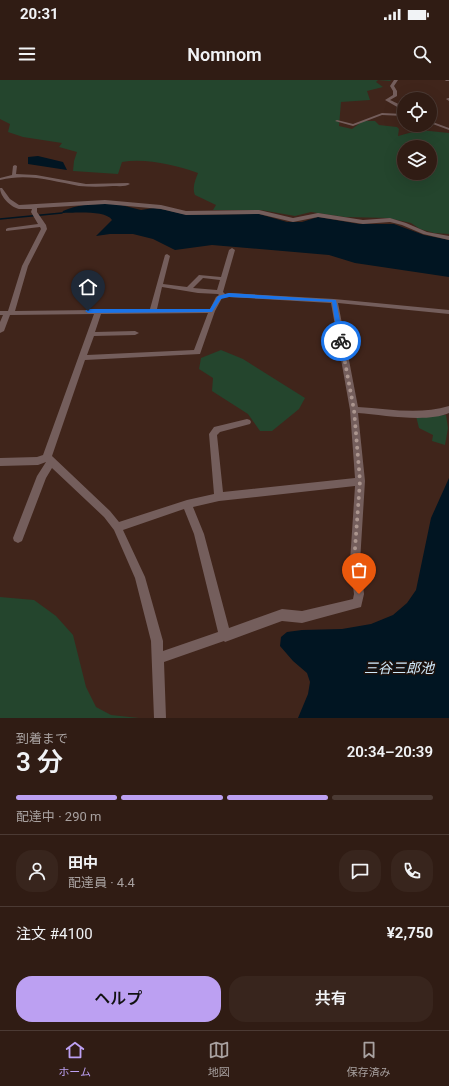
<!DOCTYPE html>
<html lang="ja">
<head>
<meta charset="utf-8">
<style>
	body { margin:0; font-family:Roboto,"Noto Sans JP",sans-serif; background:#38251d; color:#f1f3f6; height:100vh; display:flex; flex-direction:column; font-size:15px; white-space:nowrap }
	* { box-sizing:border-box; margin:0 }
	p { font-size:13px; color:#a8a1a0 }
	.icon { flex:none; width:22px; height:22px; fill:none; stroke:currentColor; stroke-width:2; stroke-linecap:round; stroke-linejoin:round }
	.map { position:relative; height:638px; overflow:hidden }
	.details { display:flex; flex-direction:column; background:#301c14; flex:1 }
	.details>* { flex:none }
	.fabs { position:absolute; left:397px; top:12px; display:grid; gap:8px }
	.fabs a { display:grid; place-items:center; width:40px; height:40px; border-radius:50%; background:#301c14; box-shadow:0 4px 16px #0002,0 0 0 1px #4b3a34; font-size:20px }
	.pin { position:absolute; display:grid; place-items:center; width:34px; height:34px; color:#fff; margin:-41px -17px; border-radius:50% 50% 50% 0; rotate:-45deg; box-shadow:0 0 4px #0007 }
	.pin .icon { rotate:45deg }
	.courier { position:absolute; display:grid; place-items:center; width:40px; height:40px; margin:-20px; border:3px solid #1a73e8; border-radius:50%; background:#fff; color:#222; box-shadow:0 1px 5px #0007 }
	.head em { font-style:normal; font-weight:600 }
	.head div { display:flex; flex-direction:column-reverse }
	.head { display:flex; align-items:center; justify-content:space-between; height:68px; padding:0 16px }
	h1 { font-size:26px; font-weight:600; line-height:30px }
	.bar { display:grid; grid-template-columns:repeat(4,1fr); gap:6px 4px; align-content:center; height:48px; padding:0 16px }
	.bar i { height:5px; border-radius:3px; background:#4b3a34 }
	.bar .current { background:#bca0f2 }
	.bar p { grid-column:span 4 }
	.line { display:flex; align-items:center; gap:10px; padding:0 16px; border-top:1px solid #4b3a34 }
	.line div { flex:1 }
	.round { display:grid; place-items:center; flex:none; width:42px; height:42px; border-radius:16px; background:#38251d }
	.cta { display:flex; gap:8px; margin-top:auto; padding:8px 16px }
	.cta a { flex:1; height:46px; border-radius:16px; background:#bca0f2; color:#111; font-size:16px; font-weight:600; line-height:46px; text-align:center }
	.cta a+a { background:#38251d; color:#f1f3f6 }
	.status { display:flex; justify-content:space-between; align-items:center; height:28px; padding:0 20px; background:#301c14; direction:ltr }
	.status svg { height:11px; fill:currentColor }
	header { display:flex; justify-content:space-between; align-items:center; height:52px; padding:0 16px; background:#301c14; font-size:18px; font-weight:600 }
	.dock { display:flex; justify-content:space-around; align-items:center; height:56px; border-top:1px solid #4b3a34; background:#301c14; font-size:11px; color:#a8a1a0 }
	.dock a { display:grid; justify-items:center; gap:2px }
	.dock .current { color:#bca0f2 }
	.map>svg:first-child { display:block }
	.green { fill:#24452d; fill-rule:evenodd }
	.water { fill:#011522 }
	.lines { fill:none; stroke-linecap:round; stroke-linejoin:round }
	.stream { stroke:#011522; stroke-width:1.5 }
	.minor { fill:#745e5c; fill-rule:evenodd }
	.route { fill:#1a73e8 }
	.done { stroke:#ab958e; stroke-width:4; stroke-dasharray:0 7.2 }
	.labels { text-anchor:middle; stroke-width:3; stroke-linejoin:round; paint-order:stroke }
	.near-water-label { font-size:14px; font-style:italic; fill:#cee9fb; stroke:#1e120d }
</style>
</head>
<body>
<div class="status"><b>20:31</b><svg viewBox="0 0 49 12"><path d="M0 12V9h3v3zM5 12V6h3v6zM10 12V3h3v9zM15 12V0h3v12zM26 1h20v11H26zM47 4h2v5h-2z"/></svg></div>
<header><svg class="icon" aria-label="menu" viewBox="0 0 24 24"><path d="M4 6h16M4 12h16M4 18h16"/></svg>Nomnom<svg class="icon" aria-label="search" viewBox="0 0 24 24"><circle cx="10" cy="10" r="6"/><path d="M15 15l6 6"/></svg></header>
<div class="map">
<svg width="449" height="638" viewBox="0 0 449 638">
	<rect width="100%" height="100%" fill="#40251b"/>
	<!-- green -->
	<path class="green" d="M0,0H391L390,1L378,0L376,2L383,7L367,11L370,20L341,22L339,46L352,49L363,41H375L379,45L397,47L399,49L398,56L420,50L449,53V154L434,153L420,149L411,143L388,138L345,137L311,132L295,136L261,130H213L216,125L195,115C192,107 195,101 198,93C175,85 146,78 122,82L118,94L73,91L74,81L77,72L59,67L62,63L23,57L8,52L10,44L0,39ZM404,67H430V93H404Z
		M221,270L243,279L305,318L299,329L272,351H260L248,334L212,311L213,298L199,289L201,278Z
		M446,335L448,348L445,365L432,361L433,355L419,348L416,336Z
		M0,517L34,520L56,536L73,555L86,607L96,627L111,635L139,638H0Z"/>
	<!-- water -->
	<path class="water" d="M38,76L63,82L67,90L28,84V77Z
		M117,124L141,130L154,128L166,130L187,135L259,134L287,142H302L318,137L359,144H394L424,155L449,160V197L355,183L329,175L212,165L175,170L153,159L133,154H110L96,156L112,140C106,130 73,133 62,133L63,131C80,123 99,124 117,124Z
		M449,398V638H298L308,614L310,602L307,593L293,581L280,566L281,557L287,552L302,550L342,549L371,544L393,535L407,523L416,510L431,438Z"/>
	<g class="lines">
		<!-- stream -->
		<path class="stream" d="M0,139L62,133"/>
		<!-- minor -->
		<path class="minor" d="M394,0H398L394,6L397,11V16L390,20C396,23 404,25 404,33L399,28L385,20L393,15V11L390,6Z
			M445,0H449V1H446Z
			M448,18H449V21L446,19Z
			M382,33L404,34V36L382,35L353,46L335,41L337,40L353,44Z
			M430,41L449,48V50L430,43Z
			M15,85L17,86L16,94L36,95L86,104L128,103L130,104C126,107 118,106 113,106C101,107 90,107 79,106C52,101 28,93 0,100V98L12,95L13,86Z
			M0,108H2L10,119L19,125L105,120L161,125L186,131L259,130L293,138L318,133L363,140L390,138L406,143L427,152L449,156V160L423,154L402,145L390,142L363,144L318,137L293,142L259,134L186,135L161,129L105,124L37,128V132L46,145L47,149L28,186L15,231L96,230L99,229L102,230L150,229L165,175L167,174L170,176L163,204L187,207L199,195L221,197L229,170L232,168L235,170L223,212L225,214L229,213L334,219L449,230V234L338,223L358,327C388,329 420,335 449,326V333C427,343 383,335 358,333L365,401L360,482L364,514L361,527L302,543L282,541L225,562L224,561L164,582L166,638H154L151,561L135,498L114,450L104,437L52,388L46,398L22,461L18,463L14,461L13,458L37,396L46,382L38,385L0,386V378L37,377L43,375L94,234L10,235L4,251L0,253V242L3,235H0V231H8L22,186L41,149L40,147L6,151V149L8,148L38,144L31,132L32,129C28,129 23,129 19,129C10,127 0,116 0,108ZM203,198L220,200L217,210L193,208ZM162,207L198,213L218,214L219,215L216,217L210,229H157ZM229,217L331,223L350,330L355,398L223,412L217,355L220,352L250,344L251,342L250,340L247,339L214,347L209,354L214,414L187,420L119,442L110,431L52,376L85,280L200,274L215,231L222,218ZM208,233L194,270L87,275L94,256L135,255L139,253L135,251L95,252L101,234ZM355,406L350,482L354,514L353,519L302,531L282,529L229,548L204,454L193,427L219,421ZM184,429L194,454L218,552L163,571V561L145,497L123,450Z"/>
	</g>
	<!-- route -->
	<path class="route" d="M229,213L336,220L344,261L341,263L338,261L332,222L229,217L221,219L212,232L88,233L85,231L88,229H210L218,216Z"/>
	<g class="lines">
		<!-- done -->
		<path class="done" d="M341,261L354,330L360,401L354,482L359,514"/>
	</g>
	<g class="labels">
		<!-- near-water labels -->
		<g class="near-water-label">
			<text x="399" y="593">三谷三郎池</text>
		</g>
	</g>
</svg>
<div class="fabs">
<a><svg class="icon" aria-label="locate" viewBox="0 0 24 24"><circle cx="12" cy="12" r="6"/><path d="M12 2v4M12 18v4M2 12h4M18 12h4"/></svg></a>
<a><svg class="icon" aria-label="layers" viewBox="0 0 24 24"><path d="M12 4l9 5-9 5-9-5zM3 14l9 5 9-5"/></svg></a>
</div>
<div class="pin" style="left:359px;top:514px;background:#ea580c"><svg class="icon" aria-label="bag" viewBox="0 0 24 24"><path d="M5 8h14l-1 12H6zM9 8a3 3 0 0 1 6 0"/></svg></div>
<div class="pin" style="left:88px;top:231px;background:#1f2937"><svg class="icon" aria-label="home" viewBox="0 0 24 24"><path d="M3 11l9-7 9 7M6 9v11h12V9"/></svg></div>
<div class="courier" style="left:341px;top:261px"><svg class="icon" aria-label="bike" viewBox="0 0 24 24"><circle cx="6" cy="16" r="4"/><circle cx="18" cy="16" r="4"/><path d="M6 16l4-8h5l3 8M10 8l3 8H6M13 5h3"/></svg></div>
</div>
<section class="details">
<div class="head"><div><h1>3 分</h1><p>到着まで</p></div><em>20:34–20:39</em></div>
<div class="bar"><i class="current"></i><i class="current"></i><i class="current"></i><i></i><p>配達中 · 290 m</p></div>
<div class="line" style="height:72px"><a class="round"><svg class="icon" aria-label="person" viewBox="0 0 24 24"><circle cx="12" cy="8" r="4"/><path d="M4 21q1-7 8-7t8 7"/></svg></a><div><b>田中</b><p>配達員 · 4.4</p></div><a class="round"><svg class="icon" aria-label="chat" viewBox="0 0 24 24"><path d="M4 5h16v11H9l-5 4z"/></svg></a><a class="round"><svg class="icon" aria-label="phone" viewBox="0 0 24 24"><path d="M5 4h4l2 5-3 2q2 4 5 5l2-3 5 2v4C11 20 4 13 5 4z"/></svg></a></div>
<div class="line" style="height:52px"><div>注文 #4100</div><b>¥2,750</b></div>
<div class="cta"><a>ヘルプ</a><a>共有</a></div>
</section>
<nav class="dock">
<a class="current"><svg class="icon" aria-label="home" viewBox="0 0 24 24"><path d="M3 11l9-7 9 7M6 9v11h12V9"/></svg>ホーム</a>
<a><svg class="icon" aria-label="map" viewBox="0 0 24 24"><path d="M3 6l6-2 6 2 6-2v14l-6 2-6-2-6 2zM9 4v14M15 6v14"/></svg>地図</a>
<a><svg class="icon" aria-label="saved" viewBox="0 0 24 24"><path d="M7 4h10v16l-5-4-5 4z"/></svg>保存済み</a>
</nav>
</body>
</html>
